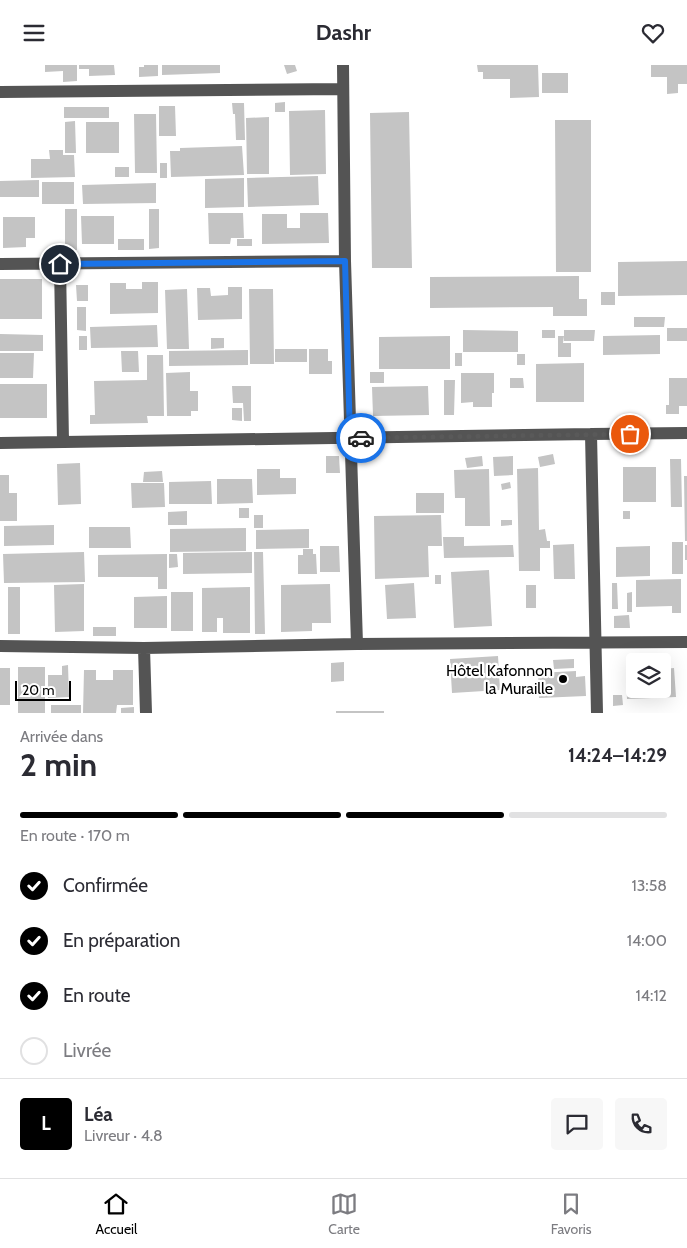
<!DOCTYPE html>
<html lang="fr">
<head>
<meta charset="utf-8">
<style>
	body { margin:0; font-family:Cabin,sans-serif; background:#f7f7f7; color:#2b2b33; height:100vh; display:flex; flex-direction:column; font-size:19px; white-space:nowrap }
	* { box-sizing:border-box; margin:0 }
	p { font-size:16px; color:#7c7c81 }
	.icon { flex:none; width:28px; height:28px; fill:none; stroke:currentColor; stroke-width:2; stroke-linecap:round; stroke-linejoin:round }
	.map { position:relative; height:648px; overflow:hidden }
	.details { display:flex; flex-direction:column; background:#fff; flex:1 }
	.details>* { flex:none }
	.controls { position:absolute; left:626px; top:588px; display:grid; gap:10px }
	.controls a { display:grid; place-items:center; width:45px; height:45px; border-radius:5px; background:#fff; box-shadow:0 5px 20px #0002; font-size:25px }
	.scale { position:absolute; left:15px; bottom:12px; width:56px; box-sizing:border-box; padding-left:5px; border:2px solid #000; border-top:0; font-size:14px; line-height:18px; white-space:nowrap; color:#000; -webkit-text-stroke:4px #fff; paint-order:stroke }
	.pin { position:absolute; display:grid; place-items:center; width:42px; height:42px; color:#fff; margin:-21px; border:2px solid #fff; border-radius:50%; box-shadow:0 1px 5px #0007 }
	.courier { position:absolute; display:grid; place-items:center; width:50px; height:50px; margin:-25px; border:4px solid #1a73e8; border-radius:50%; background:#fff; color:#222; box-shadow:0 1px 6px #0007 }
	.overview em { font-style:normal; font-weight:800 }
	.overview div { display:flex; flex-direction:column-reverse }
	.overview { display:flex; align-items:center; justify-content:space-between; height:85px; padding:0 20px }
	h1 { font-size:32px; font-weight:800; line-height:38px }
	.bar { display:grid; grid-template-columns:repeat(4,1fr); gap:8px 5px; align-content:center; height:60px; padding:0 20px }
	.bar i { height:6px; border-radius:4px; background:#e1e1e2 }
	.bar .selected { background:#000 }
	.bar p { grid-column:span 4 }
	.line { display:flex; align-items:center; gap:12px; padding:0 20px; border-top:1px solid #e1e1e2 }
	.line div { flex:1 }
	.round { display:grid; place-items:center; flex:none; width:52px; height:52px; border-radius:5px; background:#f7f7f7 }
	ol { padding:0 20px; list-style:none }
	li { display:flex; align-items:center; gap:15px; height:55px }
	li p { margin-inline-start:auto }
	li .icon { padding:5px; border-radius:50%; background:#000; color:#fff; stroke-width:4 }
	li:last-child { color:#7c7c81 }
	li i { width:28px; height:28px; border:2px solid #e1e1e2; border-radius:50% }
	header { display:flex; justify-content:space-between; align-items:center; height:65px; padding:0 20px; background:#fff; font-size:22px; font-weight:800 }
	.menu { display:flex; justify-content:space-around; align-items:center; height:70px; border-top:1px solid #e1e1e2; background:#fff; font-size:14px; color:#7c7c81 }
	.menu a { display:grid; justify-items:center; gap:2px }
	.menu .selected { color:#000 }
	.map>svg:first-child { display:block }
	.building { fill:#c4c4c4 }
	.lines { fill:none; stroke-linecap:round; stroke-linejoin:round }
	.minor { stroke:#545454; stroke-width:12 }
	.done { stroke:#595959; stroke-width:5; stroke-dasharray:0 9 }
	.route { stroke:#1a73e8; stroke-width:6 }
	.poi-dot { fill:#000; stroke:#fff; stroke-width:2 }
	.labels { text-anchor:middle; stroke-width:4.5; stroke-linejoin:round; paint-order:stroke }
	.poi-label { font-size:16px; fill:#000; stroke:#fff; text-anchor:end }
</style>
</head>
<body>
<header><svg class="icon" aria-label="menu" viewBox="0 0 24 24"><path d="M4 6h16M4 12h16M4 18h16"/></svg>Dashr<svg class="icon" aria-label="heart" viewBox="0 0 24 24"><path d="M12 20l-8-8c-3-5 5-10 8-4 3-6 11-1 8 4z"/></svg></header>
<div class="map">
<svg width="687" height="648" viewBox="0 0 687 648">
	<rect width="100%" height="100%" fill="#fff"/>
	<!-- building -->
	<path class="building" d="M45,0H77V16L63,17V6L45,7Z
		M79,0H114L115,10L89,11V4H79Z
		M144,0H158V11L139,12V2H144Z
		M162,0H220V8L162,10Z
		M284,0H295L297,6L287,9Z
		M477,0H538L539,32L510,33V14H483V7H478Z
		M651,0H687V19H678V28L667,29V12H651Z
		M542,8H568V28H542Z
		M285,37V47H275V38Z
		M232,38H244L245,75H236L235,49H233Z
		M159,41H175L176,71H159Z
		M64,42H109V53H64Z
		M325,45L326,109L290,110L289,46Z
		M409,47L412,203H372L370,48Z
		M134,49H156L157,108H135Z
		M269,52V109H247L246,53Z
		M555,55H591V207H556Z
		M75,56L76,88H65V57Z
		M86,57H119V88H86Z
		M242,81L244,110L171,112L170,86H180V83Z
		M49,85H63V90H74L75,112L31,113V94H50Z
		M160,98H167V113H160Z
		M115,102H129V112H115Z
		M318,111L319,140L248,142L247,113Z
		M244,113V142L205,143V114Z
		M39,115V132H0V116Z
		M42,117H74V139H42Z
		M156,118V138L83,139L82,120Z
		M65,144H77V185H65Z
		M149,144H159V183L149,184Z
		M208,148H243L244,173H231L230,179H209Z
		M300,148H328L329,178L262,179V149H287V163H300Z
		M81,151H114V179H82Z
		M3,152H35V173H26V182L3,183Z
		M118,174H144V185H118Z
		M237,174H252V181H237Z
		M687,196V230L618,231V197Z
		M579,211V234H587V251H553V242L430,243V212Z
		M0,214H42V254H0Z
		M142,217H158V248L110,249V218H126V224H142Z
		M76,220H88V236H77Z
		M228,222H242V254L198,255L197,223H210L211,231L228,230Z
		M187,224L189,284H167L165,225Z
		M249,224H273L274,299H250Z
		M601,227H615V240H601Z
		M77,242H86V266L77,265Z
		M634,252H665L664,262H634Z
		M157,260L158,282L91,283L90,262Z
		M667,263H687V276H667Z
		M463,265L518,266V287H463Z
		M542,265H555V273H542Z
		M564,265H595L594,276H564Z
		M0,269L43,270V286H0Z
		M660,270V289L603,290V271Z
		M79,271H87V285H79Z
		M450,271V304H379V272Z
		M558,271H564L563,278H571V292H558Z
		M211,273H224V283L211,284Z
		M275,284H307V297H275Z
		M309,284H328V296H332V309H309Z
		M248,285V300L169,301V286Z
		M121,286H138L139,307H122Z
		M0,288H34L33,313H0Z
		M455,288H462V301H455Z
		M517,289H525V300H517Z
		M147,290H163L164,351H147L148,358L90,359V350H95L94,316L147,315Z
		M584,298V337H536V299Z
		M190,307V326H198V346H191V351H167L166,308Z
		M370,307H384V318H370Z
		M461,308H494V328H492V342H473V337L461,338Z
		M510,313H523L524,323H510Z
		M669,313H687V341H679V349H666V340H669Z
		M444,315H455L454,350H444Z
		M0,319H47V353H0Z
		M232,321H251V356H244L243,338H233Z
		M428,321L429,350L373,351L372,322Z
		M232,343H242V356L232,355Z
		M553,389L555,399L540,402L538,392Z
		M326,391H339L340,408H326Z
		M482,391L483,401L467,403L465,393Z
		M513,391V410L494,411L493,392Z
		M670,394H681L682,442H671Z
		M80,398L81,439L58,440L57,399Z
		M623,402H656V437H623Z
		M538,403L539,465L545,464L547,476H550V483H540V506H519L517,404Z
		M257,404H280V413H296V429L257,430Z
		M489,404L490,461H465V433H455L454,405Z
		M162,406L163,417H143L144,407Z
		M0,410H9V428H17V456H0Z
		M684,411H687V476H685Z
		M217,414H252L253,438L217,439Z
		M211,416L212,439H169V417Z
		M510,417L511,423L502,425L501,419Z
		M131,418H164L165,442L132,443Z
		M416,428H444V448H416Z
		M239,443H249V453H239Z
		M187,446V460H168V447Z
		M623,446H630V454H623Z
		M254,450H263V463H254Z
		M441,450L442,481H428L429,512L375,514L374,451Z
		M501,455H512V460L501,461Z
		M54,460V480L4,481V461Z
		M89,462H130L131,483H89Z
		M246,463V486L170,487V464Z
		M309,464V483L256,484V465Z
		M443,472H464V481L513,480L514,492L444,493Z
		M672,477H683V509H672Z
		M574,479L575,514H554L553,480Z
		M685,480H687V495H685Z
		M320,481H339L340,507H320Z
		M650,481V511L616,512V482Z
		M303,484H313V489H316L317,509H298V490H303Z
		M84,487L85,517L4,518L3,489Z
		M252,487V508L183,509V488Z
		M254,487H263L265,569H255Z
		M167,489V524H158V512H98V490Z
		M169,489H177L178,502L169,503Z
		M489,505L492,561L454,563L451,507Z
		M435,510H441V519H435Z
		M681,514V548H672V541L636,542V515Z
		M414,518L416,553L387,554L385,520Z
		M612,518H617L618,544H612Z
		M84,519V566L55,567L54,520Z
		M330,519L331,558H312V566L281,567V520Z
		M526,520H536V543H526Z
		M8,522H20V569H8Z
		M250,522V568H223V553H217V567H202V523Z
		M171,527H193V566H171Z
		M632,527V547H627V528Z
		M167,531V563H134V532Z
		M629,550L630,563H614V551Z
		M93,562H116V571H93Z
		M498,591L500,625L452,628L450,594Z
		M574,594V603L554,604L553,595Z
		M344,597V616L331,617V598Z
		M68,600L69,632L48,633V610H62V601Z
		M18,602H45V648H18Z
		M0,603H10V640H0Z
		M674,603L676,632L627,634L626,605H635V624H662V604Z
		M84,605H96V615H113V605H133V640H117L116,648H83Z
		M576,606V612L585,611L586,631L539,633L538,608Z
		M613,630H622L623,640L613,641Z
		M51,640H81V648H51Z
		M134,642V648H121V643Z
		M336,646H384V648H336Z"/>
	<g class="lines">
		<!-- minor -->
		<path class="minor" d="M343,0L345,196L357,579
			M0,27L343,24
			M0,199L345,196
			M60,199L63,377
			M591,369L597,648
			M0,378L591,369L687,368
			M0,581L144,583L357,579L687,577
			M144,583L146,648"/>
	</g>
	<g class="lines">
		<!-- done -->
		<path class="done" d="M361,373L630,369"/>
		<!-- route -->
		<path class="route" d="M60,199L345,196L350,373H361"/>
	</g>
	<!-- markers -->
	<circle class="poi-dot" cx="563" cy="614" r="5"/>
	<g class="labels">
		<!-- poi labels -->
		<g class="poi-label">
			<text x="553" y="611">Hôtel Kafonnon<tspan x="553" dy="18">la Muraille</tspan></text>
		</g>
	</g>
</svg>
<div class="controls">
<a><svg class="icon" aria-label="layers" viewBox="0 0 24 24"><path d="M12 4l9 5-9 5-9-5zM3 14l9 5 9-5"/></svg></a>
</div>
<div class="scale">20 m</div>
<div class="pin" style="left:630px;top:369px;background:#ea580c"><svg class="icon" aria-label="bag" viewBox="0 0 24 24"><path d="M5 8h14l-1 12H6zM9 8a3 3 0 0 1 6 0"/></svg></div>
<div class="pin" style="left:60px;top:199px;background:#1f2937"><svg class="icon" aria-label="home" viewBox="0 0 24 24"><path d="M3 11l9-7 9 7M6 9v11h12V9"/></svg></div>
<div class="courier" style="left:361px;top:373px"><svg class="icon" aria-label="car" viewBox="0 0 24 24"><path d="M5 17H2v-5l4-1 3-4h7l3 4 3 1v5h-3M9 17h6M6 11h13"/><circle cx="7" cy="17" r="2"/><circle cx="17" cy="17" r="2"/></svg></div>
</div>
<section class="details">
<div class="overview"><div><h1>2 min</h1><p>Arrivée dans</p></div><em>14:24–14:29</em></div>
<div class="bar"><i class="selected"></i><i class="selected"></i><i class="selected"></i><i></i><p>En route · 170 m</p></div>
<ol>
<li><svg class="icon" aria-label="check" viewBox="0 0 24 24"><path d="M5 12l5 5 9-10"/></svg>Confirmée<p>13:58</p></li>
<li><svg class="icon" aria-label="check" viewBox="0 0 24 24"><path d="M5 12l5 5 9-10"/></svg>En préparation<p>14:00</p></li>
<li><svg class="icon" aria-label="check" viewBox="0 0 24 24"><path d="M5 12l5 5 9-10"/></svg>En route<p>14:12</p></li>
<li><i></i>Livrée</li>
</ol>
<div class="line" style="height:90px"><b class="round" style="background:#000;color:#fff">L</b><div><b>Léa</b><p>Livreur · 4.8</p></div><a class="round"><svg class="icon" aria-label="chat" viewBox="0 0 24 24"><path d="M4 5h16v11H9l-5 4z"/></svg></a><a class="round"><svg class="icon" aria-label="phone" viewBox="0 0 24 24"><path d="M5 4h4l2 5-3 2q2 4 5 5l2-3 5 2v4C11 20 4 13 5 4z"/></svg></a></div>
</section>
<nav class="menu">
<a class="selected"><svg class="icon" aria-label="home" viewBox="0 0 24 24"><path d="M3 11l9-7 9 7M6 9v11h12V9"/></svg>Accueil</a>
<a><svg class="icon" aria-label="map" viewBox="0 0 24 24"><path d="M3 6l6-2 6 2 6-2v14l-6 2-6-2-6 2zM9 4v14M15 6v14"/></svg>Carte</a>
<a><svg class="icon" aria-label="saved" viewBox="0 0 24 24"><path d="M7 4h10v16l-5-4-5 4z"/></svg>Favoris</a>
</nav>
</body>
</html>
